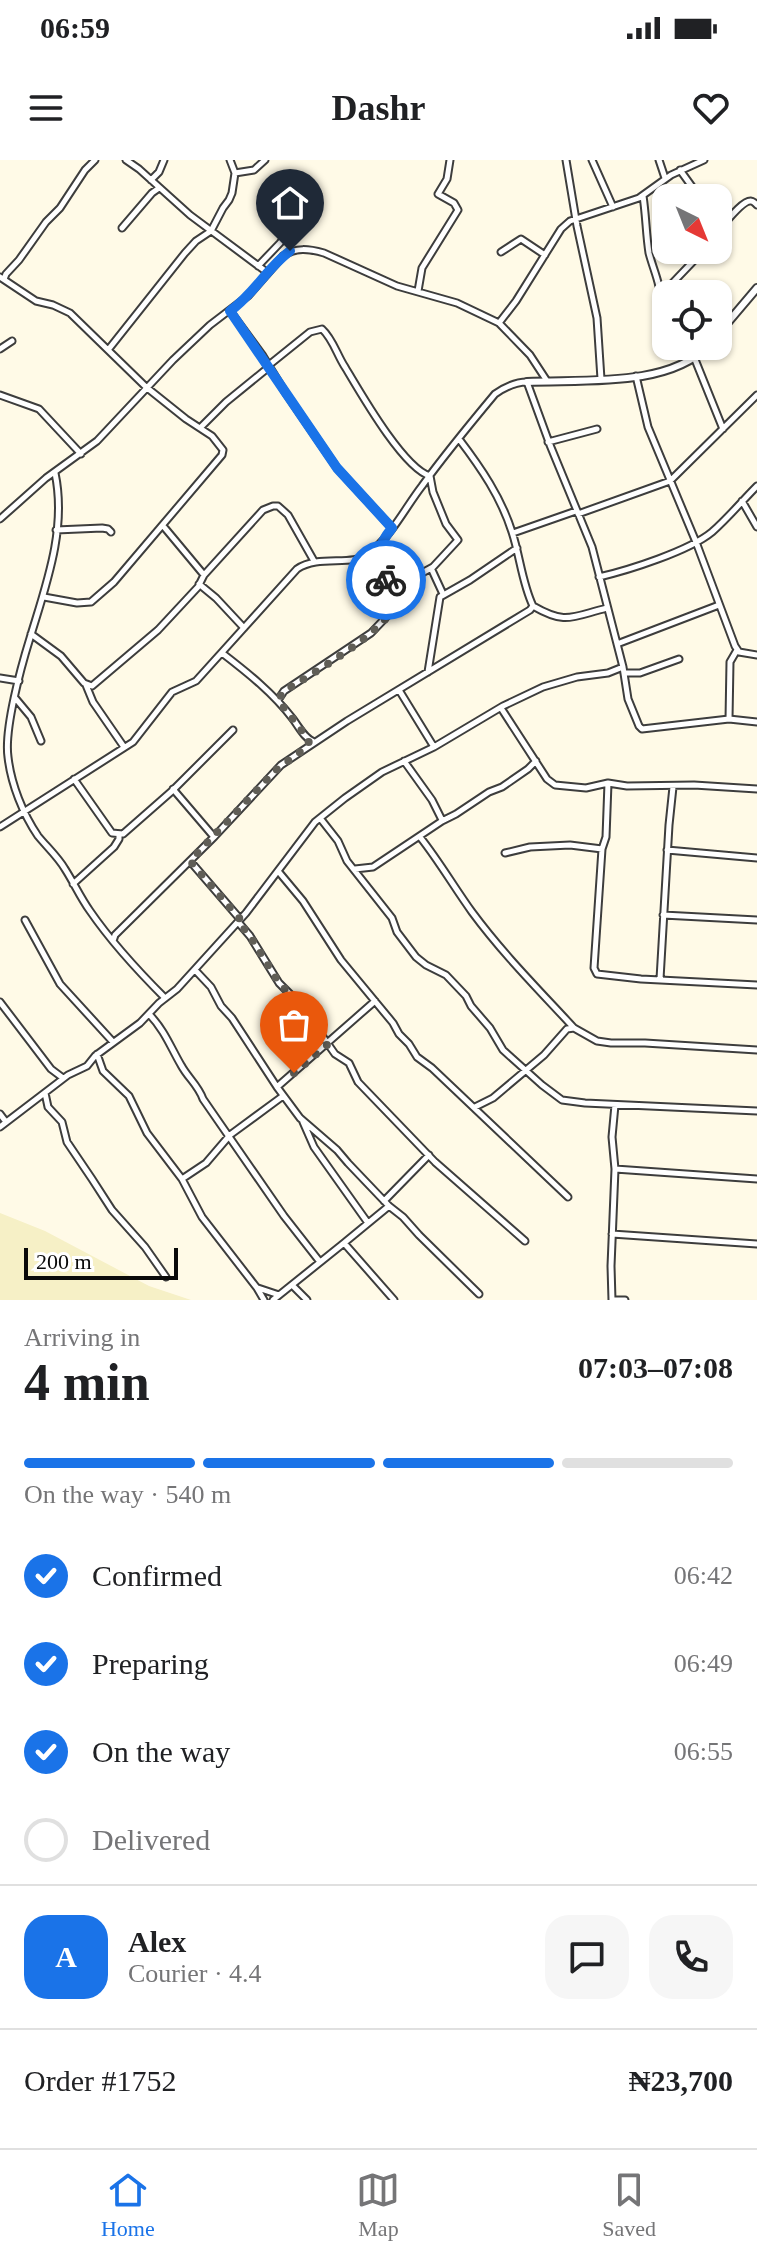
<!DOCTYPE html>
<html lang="en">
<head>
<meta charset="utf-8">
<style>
	body { margin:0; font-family:Georgia,serif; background:#f6f6f6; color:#202124; height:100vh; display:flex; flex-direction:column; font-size:30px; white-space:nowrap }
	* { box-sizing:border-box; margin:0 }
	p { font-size:26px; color:#757577 }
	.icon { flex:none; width:44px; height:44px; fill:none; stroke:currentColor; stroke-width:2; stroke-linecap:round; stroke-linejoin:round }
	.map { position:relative; height:1140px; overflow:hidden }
	.drawer { display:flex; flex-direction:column; background:#fff; flex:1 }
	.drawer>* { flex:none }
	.needle { width:52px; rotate:137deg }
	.controls { position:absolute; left:652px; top:24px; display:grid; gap:16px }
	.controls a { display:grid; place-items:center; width:80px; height:80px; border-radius:16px; background:#fff; box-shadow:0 2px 6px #0004; font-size:40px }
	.scale { position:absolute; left:24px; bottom:20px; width:154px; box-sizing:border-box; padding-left:8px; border:4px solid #0a0a0a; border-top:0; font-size:22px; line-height:28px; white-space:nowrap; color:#0a0a0a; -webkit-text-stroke:6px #fff; paint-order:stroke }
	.pin { position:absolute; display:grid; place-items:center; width:68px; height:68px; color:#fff; margin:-82px -34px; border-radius:50% 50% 50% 0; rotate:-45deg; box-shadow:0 0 8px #0007 }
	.pin .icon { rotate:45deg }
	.courier { position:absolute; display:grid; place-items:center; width:80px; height:80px; margin:-40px; border:6px solid #1a73e8; border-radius:50%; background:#fff; color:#222; box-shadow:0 2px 10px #0007 }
	.overview em { font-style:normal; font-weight:700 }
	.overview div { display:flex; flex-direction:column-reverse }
	.overview { display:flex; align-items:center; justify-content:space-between; height:136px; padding:0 24px }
	h1 { font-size:52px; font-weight:700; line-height:60px }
	.bar { display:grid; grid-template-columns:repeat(4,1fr); gap:12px 8px; align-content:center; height:96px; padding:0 24px }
	.bar i { height:10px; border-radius:6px; background:#e0e0e0 }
	.bar .selected { background:#1a73e8 }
	.bar p { grid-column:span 4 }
	.line { display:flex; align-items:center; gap:20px; padding:0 24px; border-top:2px solid #e0e0e0 }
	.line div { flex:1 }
	.round { display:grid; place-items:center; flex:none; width:84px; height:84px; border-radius:24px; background:#f6f6f6 }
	ol { padding:0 24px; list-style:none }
	li { display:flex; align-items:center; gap:24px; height:88px }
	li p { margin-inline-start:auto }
	li .icon { padding:8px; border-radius:50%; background:#1a73e8; color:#fff; stroke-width:4 }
	li:last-child { color:#757577 }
	li i { width:44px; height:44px; border:4px solid #e0e0e0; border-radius:50% }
	.status { display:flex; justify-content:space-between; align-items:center; height:56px; padding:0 40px; background:#fff; direction:ltr }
	.status svg { height:22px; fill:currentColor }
	header { display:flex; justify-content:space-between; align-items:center; height:104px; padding:0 24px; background:#fff; font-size:36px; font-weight:700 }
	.dock { display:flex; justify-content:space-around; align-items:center; height:112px; border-top:2px solid #e0e0e0; background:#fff; font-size:22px; color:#757577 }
	.dock a { display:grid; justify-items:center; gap:4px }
	.dock .selected { color:#1a73e8 }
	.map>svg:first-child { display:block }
	.farmland { fill:#f6f0c6 }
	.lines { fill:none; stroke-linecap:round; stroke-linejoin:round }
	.minor-casing { stroke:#3d3d3d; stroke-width:9 }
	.tertiary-casing { stroke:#3d3d3d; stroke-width:10 }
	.minor { stroke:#fff; stroke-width:5 }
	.tertiary { stroke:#fff; stroke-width:6 }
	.done { stroke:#605e57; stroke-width:8; stroke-dasharray:0 14.4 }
	.route { stroke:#1a73e8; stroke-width:10 }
</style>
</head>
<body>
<div class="status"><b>06:59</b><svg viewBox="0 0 49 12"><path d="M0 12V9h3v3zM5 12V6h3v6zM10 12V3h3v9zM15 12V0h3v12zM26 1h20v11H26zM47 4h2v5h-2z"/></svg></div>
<header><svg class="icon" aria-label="menu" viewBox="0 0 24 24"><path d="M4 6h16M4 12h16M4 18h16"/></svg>Dashr<svg class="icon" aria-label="heart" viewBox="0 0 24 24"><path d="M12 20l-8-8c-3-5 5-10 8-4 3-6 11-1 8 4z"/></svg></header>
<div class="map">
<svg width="757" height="1140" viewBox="0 0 757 1140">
	<rect width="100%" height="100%" fill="#fffae7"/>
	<!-- farmland -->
	<path class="farmland" d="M0,1053L45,1071L149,1126L191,1140H0Z"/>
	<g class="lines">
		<!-- minor casing -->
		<g class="minor-casing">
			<path id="minor" d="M126,0L139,9L190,55L268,113
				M566,0L577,66L597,158L601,219
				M592,0L613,47
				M659,0L665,18
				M680,10L698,35
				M235,13L254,10L265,0
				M151,20L159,12L164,0
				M643,36C646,55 646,74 649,93C653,109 662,127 660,142L666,149
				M122,68L152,33L159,28
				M718,71C724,65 742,40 751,41C753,41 755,43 757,45
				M501,92L521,79L545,95
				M258,106L280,83L318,34
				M0,117L36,141L53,145L70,153L146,227L186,259L212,276L223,290L222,295L114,422L91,442L77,443L44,437
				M4,119L6,114L19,100L46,62L60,48L85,10L95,0
				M418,131L422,108L458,50L454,43L438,34L447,19L450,0
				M662,134L704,90
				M230,151L263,196L285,232L337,308L392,368
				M499,163L516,141L561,69L570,61L639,38L671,15L704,0
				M0,189L12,181
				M108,190L185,93L196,81L211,71L223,48L229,40L232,33L235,13L230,0
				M694,197L723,269
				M269,205L310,172L322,169C333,179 337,195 345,207C360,232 403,308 430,316L433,332L446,364L458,380L433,407L389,431
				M636,216L648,267L696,382L735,486L739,492L757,495
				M0,235L39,249L81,294
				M200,268L226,242L269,207
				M548,282L597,269
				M55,313C67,369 46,425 30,478C21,507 4,569 8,597C11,624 23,654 38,676C47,687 58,697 65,709C74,723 80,737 90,751C112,783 138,811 165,838
				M742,341L757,367
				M578,354L670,321L757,235
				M0,359L46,318L97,281L173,200L210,165L248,136L283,96C296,87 309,89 324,93L397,126L457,143L499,163L530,195L547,221
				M164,367L204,415
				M56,370L102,368L108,369L111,372
				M513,373L576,351
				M431,408L443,434
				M599,417C629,410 689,391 712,372C728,358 742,341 757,326
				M199,424L216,438L244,468
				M533,446C566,465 571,457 607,448
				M31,474L61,496L84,523L92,526L158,470L198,427L204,415L263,350L273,346H278L288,355L314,401
				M617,484L719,445
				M222,493C248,513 273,533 293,559C299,567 304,578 314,582
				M428,512L440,437L470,420L517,388
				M624,513H640L679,499
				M0,518L19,521
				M86,525L93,542L124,587
				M399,530L434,587
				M16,539L31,557L41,581
				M278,540L284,531L371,473L392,451V439L378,393L380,385
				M501,548L547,619L555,625L586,628L608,623L627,626L694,625L757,629
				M729,559L730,502L737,490
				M404,601L432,640L442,660
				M74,619L112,673L123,674L172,631L233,570
				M173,629L214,677
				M320,658L338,681L347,701L392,758L397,772L416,797L426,805L446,815L466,836L471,846L490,868L503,890L542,925L562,940L585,943L757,951
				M0,667L133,582L172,532L196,521L297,409C319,394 352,407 368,394C391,377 405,348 422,326C445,294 470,264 495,234C505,227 515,222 527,222L550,285L592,387L623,507L628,539L639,566L642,569L729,559L757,562
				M420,677C439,701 454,727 472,752C503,794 539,830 574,868
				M602,689L594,808L597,814L641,819L757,825
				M667,690L757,698
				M505,693L530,687L570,685L602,689L606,677L608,623
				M190,701L240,759
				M355,709L373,707L442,661L456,654L489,632L502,627L528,609L536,601
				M278,711L303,741L341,800L393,863L399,874L409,884L417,897L432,908L568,1037
				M73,724L114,687L119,679V675
				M663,755L757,760
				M25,760L60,824L113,882
				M238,762L250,776L279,823L299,843L335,894L349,903L358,922L435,1002L525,1081
				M113,781L115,775L214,677L281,605L347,561L530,450L533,446C522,423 520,396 512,372C501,337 481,308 459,279
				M195,810L211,827L221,846L232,858L277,927L300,958L337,990L348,1003L389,1046L403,1057L419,1075L479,1134
				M660,819L669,665L673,627
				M0,842L51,909L63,918
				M149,854C165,871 170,886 181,905C188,918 198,925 203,939L284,1056L320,1102
				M97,894L103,911L129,936L147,973L182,1019
				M277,927L375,841
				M45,933L48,947L62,962L67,982L92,1019L112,1050L145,1087L166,1117
				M475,947L493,938L544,895L567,869L574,868L597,881L611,883H645L757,890
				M0,954L6,962
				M303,962L314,987L368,1063
				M0,967L68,915L87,906L95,896L140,863L159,843L177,829L246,753L315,662L345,638L382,612L434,587L503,546L543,527L577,517L608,513L623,507
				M615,1009L757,1019
				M384,1041L429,995
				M389,1046L344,1083L394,1140
				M612,1074L757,1084
				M293,1126L307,1140
				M258,1128L279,1135
				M264,1140L257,1128L202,1057L182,1019L206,1003L230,975L283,936
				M273,1140L344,1083
				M612,1140L611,1106L615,1009L612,977L615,945
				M612,1140H625"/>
		</g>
		<!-- tertiary casing -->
		<g class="tertiary-casing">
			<path id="tertiary" d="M718,174L757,128
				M527,222C581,219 668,228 708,186"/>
		</g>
		<!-- minor -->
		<use href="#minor" class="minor"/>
		<!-- tertiary -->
		<use href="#tertiary" class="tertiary"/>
	</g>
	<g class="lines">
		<!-- done -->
		<path class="done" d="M294,913L328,884L299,843L279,823L250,776L238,762L240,759L190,701L276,610L308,586L309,580L278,540L284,531C310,515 383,473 393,447L386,420"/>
		<!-- route -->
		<path class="route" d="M290,91C267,108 254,134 230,151L337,308L392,368C375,389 378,395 386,420"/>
	</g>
</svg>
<div class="controls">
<a><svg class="needle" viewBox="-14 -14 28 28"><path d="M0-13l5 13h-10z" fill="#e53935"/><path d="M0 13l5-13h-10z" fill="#757577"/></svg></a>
<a><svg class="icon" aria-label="locate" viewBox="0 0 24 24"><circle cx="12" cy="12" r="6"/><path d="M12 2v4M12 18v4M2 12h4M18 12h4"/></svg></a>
</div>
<div class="scale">200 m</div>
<div class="pin" style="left:294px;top:913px;background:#ea580c"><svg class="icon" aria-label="bag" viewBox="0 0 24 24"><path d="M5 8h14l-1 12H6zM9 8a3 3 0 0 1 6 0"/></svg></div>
<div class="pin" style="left:290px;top:91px;background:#1f2937"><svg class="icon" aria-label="home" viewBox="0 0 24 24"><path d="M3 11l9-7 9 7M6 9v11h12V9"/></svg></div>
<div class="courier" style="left:386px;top:420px"><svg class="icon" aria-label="bike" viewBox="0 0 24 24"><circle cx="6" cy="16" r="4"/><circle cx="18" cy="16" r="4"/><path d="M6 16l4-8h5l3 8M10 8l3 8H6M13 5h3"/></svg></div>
</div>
<section class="drawer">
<div class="overview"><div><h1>4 min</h1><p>Arriving in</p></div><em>07:03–07:08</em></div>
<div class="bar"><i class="selected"></i><i class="selected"></i><i class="selected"></i><i></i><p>On the way · 540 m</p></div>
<ol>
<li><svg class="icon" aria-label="check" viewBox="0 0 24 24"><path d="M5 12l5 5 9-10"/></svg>Confirmed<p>06:42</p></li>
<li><svg class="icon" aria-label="check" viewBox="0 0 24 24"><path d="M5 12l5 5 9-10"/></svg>Preparing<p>06:49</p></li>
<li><svg class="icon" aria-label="check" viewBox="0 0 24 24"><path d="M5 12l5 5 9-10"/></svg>On the way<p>06:55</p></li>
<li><i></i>Delivered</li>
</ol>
<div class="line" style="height:144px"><b class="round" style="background:#1a73e8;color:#fff">A</b><div><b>Alex</b><p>Courier · 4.4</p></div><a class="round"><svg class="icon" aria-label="chat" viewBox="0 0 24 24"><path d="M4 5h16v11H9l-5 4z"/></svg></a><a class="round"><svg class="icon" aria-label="phone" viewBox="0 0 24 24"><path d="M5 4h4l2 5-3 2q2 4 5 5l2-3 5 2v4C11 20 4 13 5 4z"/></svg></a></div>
<div class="line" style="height:104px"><div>Order #1752</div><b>₦23,700</b></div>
</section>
<nav class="dock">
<a class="selected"><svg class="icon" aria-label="home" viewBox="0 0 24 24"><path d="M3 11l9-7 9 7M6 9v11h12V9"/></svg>Home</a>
<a><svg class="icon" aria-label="map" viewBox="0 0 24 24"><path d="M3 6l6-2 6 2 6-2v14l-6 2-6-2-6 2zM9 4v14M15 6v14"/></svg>Map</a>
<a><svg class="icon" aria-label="saved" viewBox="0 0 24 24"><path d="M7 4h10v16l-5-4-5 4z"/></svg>Saved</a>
</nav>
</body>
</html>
